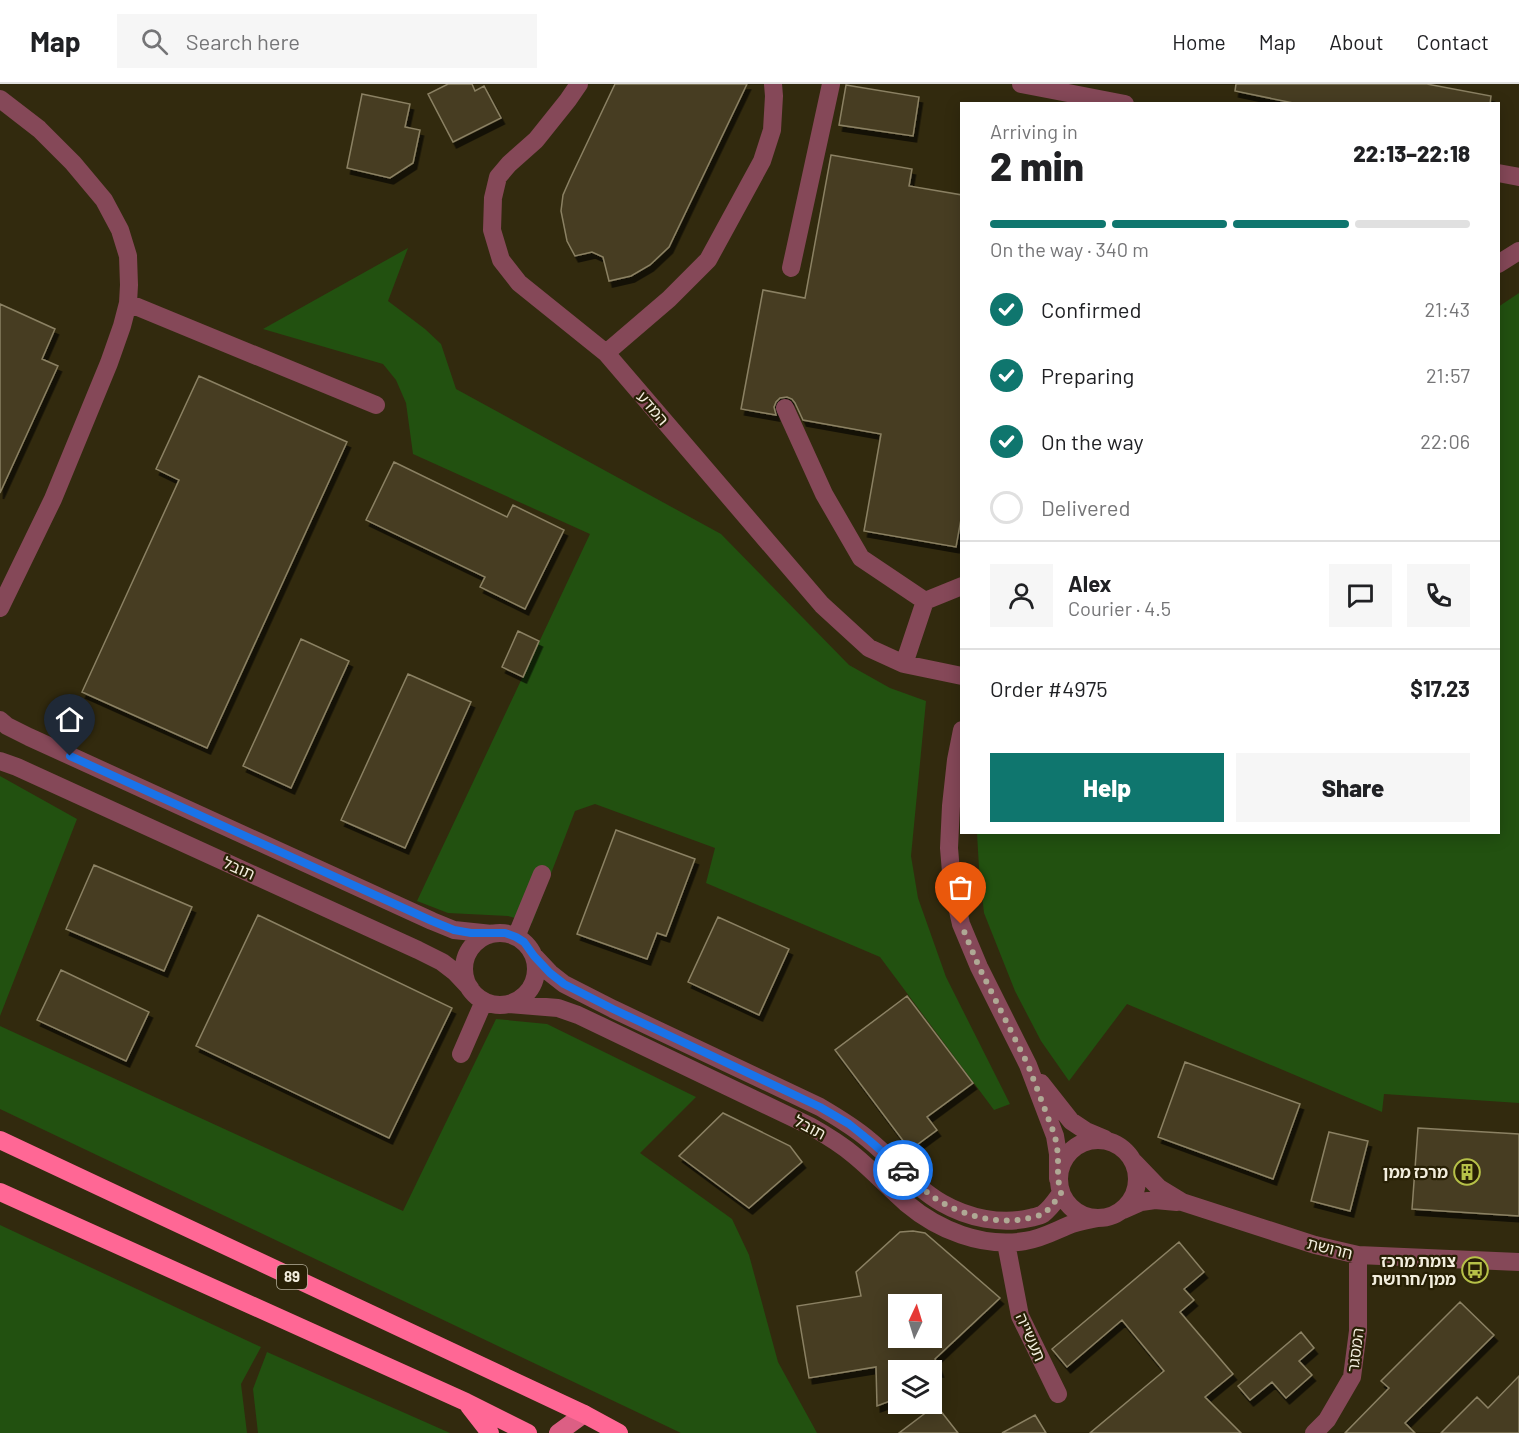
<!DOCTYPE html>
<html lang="en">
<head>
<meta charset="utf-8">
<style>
	body { margin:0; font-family:Barlow,"Noto Sans Hebrew",sans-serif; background:#f6f6f6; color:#202124; height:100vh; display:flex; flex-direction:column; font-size:22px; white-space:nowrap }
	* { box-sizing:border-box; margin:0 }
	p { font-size:20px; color:#757577 }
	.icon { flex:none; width:33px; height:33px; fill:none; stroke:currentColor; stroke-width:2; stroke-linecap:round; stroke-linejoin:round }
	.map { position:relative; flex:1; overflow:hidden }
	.details { position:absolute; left:960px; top:18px; width:540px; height:732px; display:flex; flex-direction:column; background:#fff; border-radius:0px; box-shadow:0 3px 15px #0003 }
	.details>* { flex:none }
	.needle { width:39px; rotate:4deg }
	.controls { position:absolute; left:888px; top:1210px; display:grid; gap:12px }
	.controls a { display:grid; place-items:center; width:54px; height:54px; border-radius:0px; background:#fff; box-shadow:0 3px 15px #0003; font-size:30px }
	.pin { position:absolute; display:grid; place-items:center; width:51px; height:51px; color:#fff; margin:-62px -26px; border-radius:50% 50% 50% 0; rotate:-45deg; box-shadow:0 0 6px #0007 }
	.pin .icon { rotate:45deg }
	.courier { position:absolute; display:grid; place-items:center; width:60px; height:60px; margin:-30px; border:4px solid #1a73e8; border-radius:50%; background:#fff; color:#222; box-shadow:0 2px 8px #0007 }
	.headline em { font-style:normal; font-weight:800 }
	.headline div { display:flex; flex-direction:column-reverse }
	.headline { display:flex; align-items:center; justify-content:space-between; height:102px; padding:0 30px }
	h1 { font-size:39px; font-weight:800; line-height:45px }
	.bar { display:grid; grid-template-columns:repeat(4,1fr); gap:9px 6px; align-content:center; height:72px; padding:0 30px }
	.bar i { height:8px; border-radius:4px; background:#e0e0e0 }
	.bar .selected { background:#0f766e }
	.bar p { grid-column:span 4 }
	.line { display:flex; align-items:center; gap:15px; padding:0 30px; border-top:2px solid #e0e0e0 }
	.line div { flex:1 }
	.round { display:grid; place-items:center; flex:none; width:63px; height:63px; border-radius:0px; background:#f6f6f6 }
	ol { padding:0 30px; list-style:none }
	li { display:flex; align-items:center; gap:18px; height:66px }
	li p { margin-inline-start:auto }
	li .icon { padding:6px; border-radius:50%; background:#0f766e; color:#fff; stroke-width:4 }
	li:last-child { color:#757577 }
	li i { width:33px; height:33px; border:3px solid #e0e0e0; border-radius:50% }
	.cta { display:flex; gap:12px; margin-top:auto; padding:12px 30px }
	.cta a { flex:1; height:69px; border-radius:0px; background:#0f766e; color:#fff; font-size:24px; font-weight:800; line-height:69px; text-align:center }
	.cta a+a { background:#f6f6f6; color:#202124 }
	header { display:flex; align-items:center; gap:36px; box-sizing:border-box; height:84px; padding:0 30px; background:#fff; border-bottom:2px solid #e0e0e0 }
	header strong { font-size:28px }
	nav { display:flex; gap:33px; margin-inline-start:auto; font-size:21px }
	.search { width:420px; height:54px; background:#f6f6f6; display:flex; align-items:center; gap:15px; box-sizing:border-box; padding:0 21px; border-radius:0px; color:#757577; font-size:22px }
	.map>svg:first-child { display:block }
	.green { fill:#225110 }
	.building { fill:#473e23; stroke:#8b8163; stroke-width:1.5; fill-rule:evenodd; filter:url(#shadow) }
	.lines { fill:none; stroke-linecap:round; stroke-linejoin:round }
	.minor { stroke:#854858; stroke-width:18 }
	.major { stroke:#dc5f84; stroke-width:18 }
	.highway { stroke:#ff6795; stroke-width:18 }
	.done { stroke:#afa995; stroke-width:6; stroke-dasharray:0 10.8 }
	.route { stroke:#1a73e8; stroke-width:8 }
	.labels { text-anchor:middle; stroke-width:4.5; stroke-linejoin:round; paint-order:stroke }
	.shield { fill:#282005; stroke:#b5b09c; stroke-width:1.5 }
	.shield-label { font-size:15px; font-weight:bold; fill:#f2eddd }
	.street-label { font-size:16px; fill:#f2eddd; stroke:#282005 }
	.poi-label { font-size:16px; font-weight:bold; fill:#f2eddd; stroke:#282005; text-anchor:end }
</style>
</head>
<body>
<header>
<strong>Map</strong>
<div class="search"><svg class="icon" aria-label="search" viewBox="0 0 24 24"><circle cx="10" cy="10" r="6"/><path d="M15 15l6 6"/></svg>Search here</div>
<nav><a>Home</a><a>Map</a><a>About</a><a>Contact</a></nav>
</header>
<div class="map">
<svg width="1519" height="1349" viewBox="0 0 1519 1349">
	<defs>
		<filter id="shadow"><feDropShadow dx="3.5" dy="6" stdDeviation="0" flood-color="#0009"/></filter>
	</defs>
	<rect width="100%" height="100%" fill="#322a0e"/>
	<!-- green -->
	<path class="green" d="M408,164L388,217L425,245L441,260L456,305L721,450L849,581L890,604L926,617L911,772L918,814L946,893L1010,1020L994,1026L880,873L706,799L715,764L595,720L575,727L532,839L508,832L448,829L417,817L590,450L413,370L406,319L396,296L383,280L263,245Z
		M1519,209V1019L1384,1010L1382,1028L1127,920L1069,997L1041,957L1015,907L984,829L979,784L977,749L1498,748V223Z
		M0,692L77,735L0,932Z
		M496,935L547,940L696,1013L640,1069L732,1135L749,1171L778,1278L817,1349H681L0,1025V942L403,1127Z
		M0,1141L261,1263L241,1300L247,1349H0Z
		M267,1268L450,1349H258L253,1305Z"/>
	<!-- building -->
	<path class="building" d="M448,0H472L475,7L484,2L501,34L453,58L428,10Z
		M615,0H747L669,163L650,181L631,192L609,197L603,173L592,168L575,172L567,157L561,127L563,111L570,95Z
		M1236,0H1427L1491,12L1490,20H1298L1235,7Z
		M846,1L919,13L913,52L839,41Z
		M362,10L410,20L405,43L420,46L413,79L390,94L347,84Z
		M831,71L912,85L909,102L962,111V430L956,463L864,447L881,350L803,336L795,319L792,315L787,313L780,314L776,318L774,323L776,331L741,325L763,206L805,214Z
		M0,220L55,245L42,275L58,282L0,409Z
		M199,292L347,358L207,664L82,608L179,396L156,385Z
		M394,378L507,433L513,421L564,446L525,525L480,503L485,493L366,436Z
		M518,547L539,557L523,593L502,583Z
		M301,555L349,577L291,704L243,682Z
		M408,590L471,618L405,764L341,736Z
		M616,746L695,775L666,852L657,849L647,875L577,850Z
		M94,781L192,823L164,887L66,845Z
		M258,831L452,924L389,1054L196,962Z
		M718,833L789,865L759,931L688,898Z
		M61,886L149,928L126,977L37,936Z
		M907,912L973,999L927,1033L937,1046L910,1066L835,966Z
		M1185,978L1300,1020L1273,1095L1158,1053Z
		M723,1029L790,1062L802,1078L749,1124L679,1072Z
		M1418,1044L1519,1050V1132L1412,1125Z
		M1329,1048L1368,1057L1350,1127L1311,1117Z
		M913,1147L925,1149L1000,1214L935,1275L940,1287H898V1314L877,1322L876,1283L809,1294L797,1222L861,1212L856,1188L900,1148ZM898,1221H932V1254H898Z
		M1179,1158L1204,1188L1184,1205L1194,1216L1180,1228L1233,1290L1205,1313L1241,1349H1090L1164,1287L1122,1236L1067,1283L1052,1265Z
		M1460,1218L1494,1251L1405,1339L1415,1349H1345L1389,1304L1381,1297Z
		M1301,1248L1314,1264L1299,1277L1312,1291L1286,1314L1272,1298L1250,1316L1238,1302Z
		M1519,1292V1349H1441L1477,1313L1488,1324Z
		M936,1321L958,1349H899Z
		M1035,1331L1046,1349H1002Z"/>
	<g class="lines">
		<!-- minor -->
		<path class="minor" d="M579,0L568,16L536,56L509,80L498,93L493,114L492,146L501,176L519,199L606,269L822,521L869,564L904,580L962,592
			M1021,0L1125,20
			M0,15L39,45L73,79L104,116L120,146L128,172L129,201L128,219L122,242L109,279L53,415L0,524
			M1498,89L1519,93
			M1498,180L1519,167
			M791,184L831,0
			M128,219L376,321
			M606,269L669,215L708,176L762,77L772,46L774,12L773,0
			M785,324L824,410L861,474L925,517L962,502
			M904,580L925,517
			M0,636L7,642L29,653L432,837L454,846L492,850
			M962,646L956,676L951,722L949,764L952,800L961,840L979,883L1028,981L1055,1052L1058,1070V1095
			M0,677L17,683L418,866L442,878L455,888L470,904
			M464 885a36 36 0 1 1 72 0a36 36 0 1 1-72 0Z
			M516,853L542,790
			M534,872L550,889L564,900L613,925L820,1023C837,1033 854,1043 869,1056C894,1076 914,1103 942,1119C968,1134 1001,1141 1030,1134C1034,1133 1040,1132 1043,1130C1051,1124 1056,1116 1061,1109
			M509,920L558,924L578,931L810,1042C826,1051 841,1060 855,1072C873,1087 889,1104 906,1119C938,1146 982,1164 1025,1157C1040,1155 1053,1148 1067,1142C1078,1137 1088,1136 1098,1134
			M461,970L484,917
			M1041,999L1071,1037L1086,1047L1105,1055
			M1059 1095a39 39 0 1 1 78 0a39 39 0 1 1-78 0Z
			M1134,1078L1159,1104L1182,1118L1315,1161L1358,1171L1519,1178
			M1123,1126L1141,1118L1155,1116L1177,1118
			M1006,1159L1020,1232L1058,1310
			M1314,1349L1327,1336L1352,1293L1358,1247V1171"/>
		<!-- major -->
		<path class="major" d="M558,1349L584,1330"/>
		<!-- highway -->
		<path class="highway" d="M0,1056L584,1330L619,1349
			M0,1108L466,1318L528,1349
			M469,1322L490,1349"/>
	</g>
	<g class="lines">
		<!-- done -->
		<path class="done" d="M903,1086C915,1098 928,1111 943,1119C968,1133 1001,1141 1029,1134C1033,1133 1039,1132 1043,1130C1050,1125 1056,1116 1061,1109L1058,1095V1070L1055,1052L1028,981L979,883L961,840"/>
		<!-- route -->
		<path class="route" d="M70,672L432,837L454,846L471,849H505L516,853L524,858L534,872L550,889L564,900L613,925L820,1023L849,1040L870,1057L903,1086"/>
	</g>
	<!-- icons -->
	<defs>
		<g id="building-ring" transform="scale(1.35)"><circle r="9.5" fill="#282005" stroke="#b6c148" stroke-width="1.5"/><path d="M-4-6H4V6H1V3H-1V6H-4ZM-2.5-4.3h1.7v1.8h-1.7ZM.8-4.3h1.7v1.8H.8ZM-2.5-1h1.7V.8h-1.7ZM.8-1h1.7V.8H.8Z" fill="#b6c148"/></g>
		<g id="bus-ring" transform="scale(1.35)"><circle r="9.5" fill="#282005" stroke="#b6c148" stroke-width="1.5"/><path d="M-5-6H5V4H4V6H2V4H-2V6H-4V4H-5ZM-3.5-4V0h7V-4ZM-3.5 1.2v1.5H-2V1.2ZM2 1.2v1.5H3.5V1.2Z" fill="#b6c148"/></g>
	</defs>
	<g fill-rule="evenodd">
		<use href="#building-ring" x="1467" y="1088"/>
		<use href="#bus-ring" x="1475" y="1186"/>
	</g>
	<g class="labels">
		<!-- shield labels -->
		<rect class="shield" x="277" y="1181" width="30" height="24" rx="4.5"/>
		<g class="shield-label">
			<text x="292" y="1198">89</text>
		</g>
		<!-- street labels -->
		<g class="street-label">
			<text transform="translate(653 324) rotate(49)" y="6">המדע</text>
			<text transform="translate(239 784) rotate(24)" y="6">תובל</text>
			<text transform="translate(810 1043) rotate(28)" y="6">תובל</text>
			<text transform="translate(1330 1164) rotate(14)" y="6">חרושת</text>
			<text transform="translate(1031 1253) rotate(66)" y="6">תעשייה</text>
			<text transform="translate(1355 1266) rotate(-83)" y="6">המסגר</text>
		</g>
		<!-- poi labels -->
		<g class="poi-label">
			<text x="1448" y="1094">מרכז ממן</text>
			<text x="1456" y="1183">צומת מרכז<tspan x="1456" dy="18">ממן/חרושת</tspan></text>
		</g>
	</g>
</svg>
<div class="controls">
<a><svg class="needle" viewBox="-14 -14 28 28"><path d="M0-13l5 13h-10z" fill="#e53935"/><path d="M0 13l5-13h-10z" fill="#757577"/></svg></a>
<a><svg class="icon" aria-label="layers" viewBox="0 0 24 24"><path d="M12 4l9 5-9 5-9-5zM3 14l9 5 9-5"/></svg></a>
</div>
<div class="pin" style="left:961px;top:840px;background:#ea580c"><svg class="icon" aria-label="bag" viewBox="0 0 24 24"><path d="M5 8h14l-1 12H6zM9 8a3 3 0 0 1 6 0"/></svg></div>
<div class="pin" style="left:70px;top:672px;background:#1f2937"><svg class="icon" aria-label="home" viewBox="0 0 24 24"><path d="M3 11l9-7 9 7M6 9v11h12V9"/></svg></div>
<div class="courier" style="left:903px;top:1086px"><svg class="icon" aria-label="car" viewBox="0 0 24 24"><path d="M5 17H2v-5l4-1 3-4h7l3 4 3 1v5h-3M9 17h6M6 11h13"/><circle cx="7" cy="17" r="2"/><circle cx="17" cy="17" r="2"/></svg></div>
<section class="details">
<div class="headline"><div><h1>2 min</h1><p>Arriving in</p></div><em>22:13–22:18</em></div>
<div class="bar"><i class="selected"></i><i class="selected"></i><i class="selected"></i><i></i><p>On the way · 340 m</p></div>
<ol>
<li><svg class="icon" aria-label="check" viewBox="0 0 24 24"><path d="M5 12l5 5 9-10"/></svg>Confirmed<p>21:43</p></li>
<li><svg class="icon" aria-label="check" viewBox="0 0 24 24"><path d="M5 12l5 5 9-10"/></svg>Preparing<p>21:57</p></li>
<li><svg class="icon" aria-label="check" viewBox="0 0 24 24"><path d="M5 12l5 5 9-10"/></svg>On the way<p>22:06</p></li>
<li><i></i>Delivered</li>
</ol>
<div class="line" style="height:108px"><a class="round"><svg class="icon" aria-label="person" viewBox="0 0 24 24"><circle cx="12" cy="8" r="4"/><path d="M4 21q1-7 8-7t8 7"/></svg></a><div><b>Alex</b><p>Courier · 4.5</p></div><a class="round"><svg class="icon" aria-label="chat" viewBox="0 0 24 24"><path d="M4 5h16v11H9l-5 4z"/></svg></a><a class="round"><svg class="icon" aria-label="phone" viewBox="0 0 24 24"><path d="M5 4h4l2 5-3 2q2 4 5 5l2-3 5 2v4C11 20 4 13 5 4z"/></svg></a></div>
<div class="line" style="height:78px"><div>Order #4975</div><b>$17.23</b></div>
<div class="cta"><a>Help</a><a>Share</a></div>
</section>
</div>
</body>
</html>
